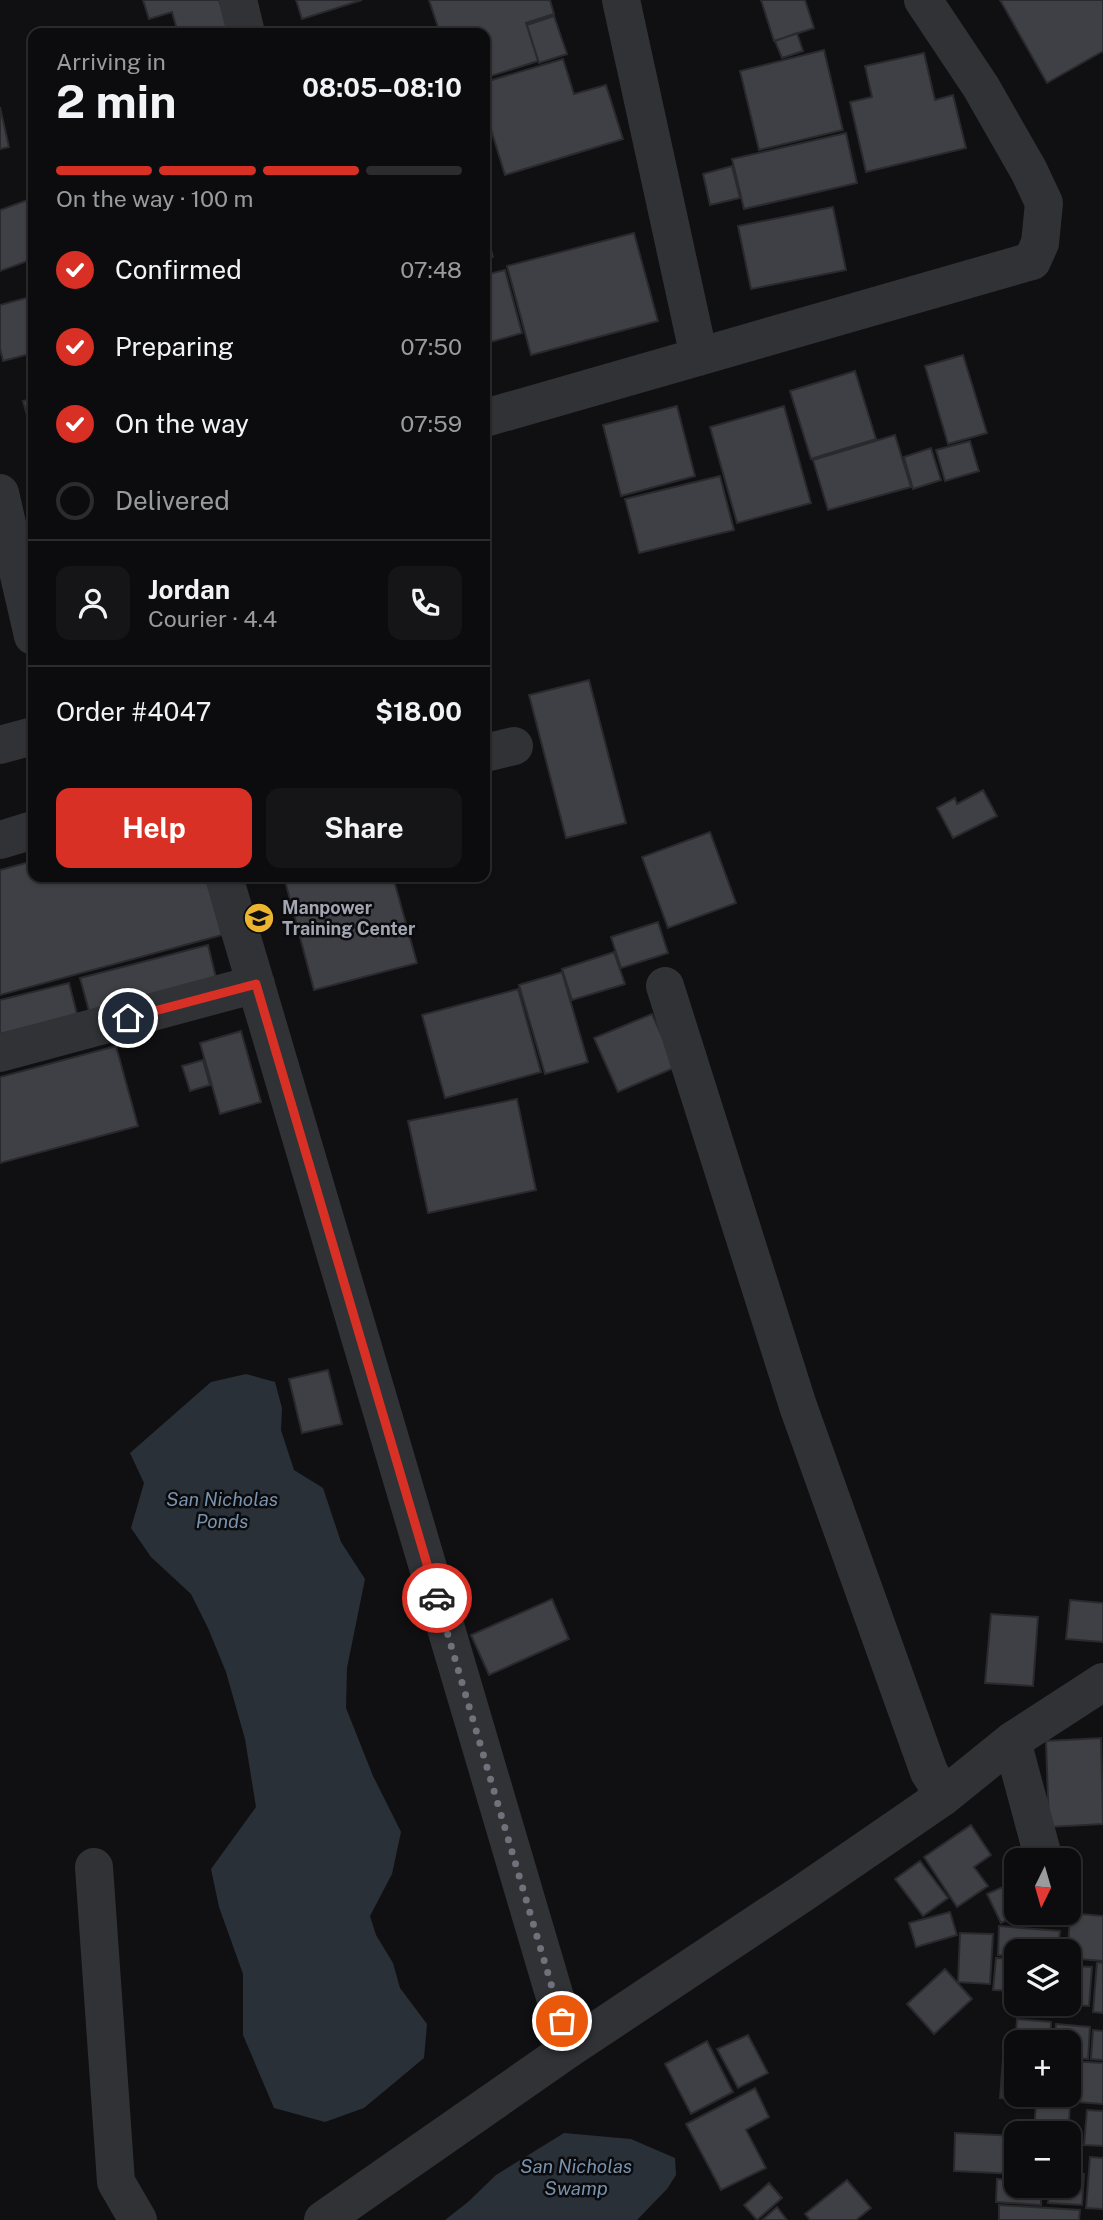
<!DOCTYPE html>
<html lang="en">
<head>
<meta charset="utf-8">
<style>
	body { margin:0; font-family:"Public Sans",sans-serif; background:#151517; color:#f1f3f6; height:100vh; display:flex; flex-direction:column; font-size:26px; white-space:nowrap }
	* { box-sizing:border-box; margin:0 }
	p { font-size:23px; color:#9a9b9e }
	.icon { flex:none; width:38px; height:38px; fill:none; stroke:currentColor; stroke-width:2; stroke-linecap:round; stroke-linejoin:round }
	.map { position:relative; flex:1; overflow:hidden }
	.details { position:absolute; left:28px; top:28px; width:462px; height:854px; display:flex; flex-direction:column; background:#0c0c0e; border-radius:14px; box-shadow:0 2px 5px #0004,0 0 0 2px #2c2c2e }
	.details>* { flex:none }
	.needle { width:46px; rotate:185deg }
	.controls { position:absolute; left:1004px; top:1848px; display:grid; gap:14px }
	.controls a { display:grid; place-items:center; width:77px; height:77px; border-radius:14px; background:#0c0c0e; box-shadow:0 2px 5px #0004,0 0 0 2px #2c2c2e; font-size:35px }
	.pin { position:absolute; display:grid; place-items:center; width:60px; height:60px; color:#fff; margin:-30px; border:4px solid #fff; border-radius:50%; box-shadow:0 2px 7px #0007 }
	.courier { position:absolute; display:grid; place-items:center; width:70px; height:70px; margin:-35px; border:5px solid #d93025; border-radius:50%; background:#fff; color:#222; box-shadow:0 2px 9px #0007 }
	.overview em { font-style:normal; font-weight:700 }
	.overview div { display:flex; flex-direction:column-reverse }
	.overview { display:flex; align-items:center; justify-content:space-between; height:119px; padding:0 28px }
	h1 { font-size:46px; font-weight:700; line-height:52px }
	.bar { display:grid; grid-template-columns:repeat(4,1fr); gap:10px 7px; align-content:center; height:84px; padding:0 28px }
	.bar i { height:9px; border-radius:5px; background:#2c2c2e }
	.bar .active { background:#d93025 }
	.bar p { grid-column:span 4 }
	.line { display:flex; align-items:center; gap:18px; padding:0 28px; border-top:2px solid #2c2c2e }
	.line div { flex:1 }
	.round { display:grid; place-items:center; flex:none; width:74px; height:74px; border-radius:14px; background:#151517 }
	ol { padding:0 28px; list-style:none }
	li { display:flex; align-items:center; gap:21px; height:77px }
	li p { margin-inline-start:auto }
	li .icon { padding:7px; border-radius:50%; background:#d93025; color:#fff; stroke-width:4 }
	li:last-child { color:#9a9b9e }
	li i { width:38px; height:38px; border:4px solid #2c2c2e; border-radius:50% }
	.button { display:flex; gap:14px; margin-top:auto; padding:14px 28px }
	.button a { flex:1; height:80px; border-radius:14px; background:#d93025; color:#fff; font-size:28px; font-weight:700; line-height:80px; text-align:center }
	.button a+a { background:#151517; color:#f1f3f6 }
	.map>svg:first-child { display:block }
	.water { fill:#293037 }
	.building { fill:#3f4045; stroke:#2a2a2e; stroke-width:2 }
	.lines { fill:none; stroke-linecap:round; stroke-linejoin:round }
	.minor { stroke:#313236; stroke-width:38 }
	.done { stroke:#6f727a; stroke-width:7; stroke-dasharray:0 12.6 }
	.route { stroke:#d93025; stroke-width:9 }
	.labels { text-anchor:middle; stroke-width:5; stroke-linejoin:round; paint-order:stroke }
	.poi-label { font-size:18px; font-weight:bold; fill:#a2a6b2; stroke:#0b0b0d; text-anchor:start }
	.water-label { font-size:19px; font-style:italic; fill:#7992ad; stroke:#0b0b0d }
</style>
</head>
<body>
<div class="map">
<svg width="1103" height="2220" viewBox="0 0 1103 2220">
	<rect width="100%" height="100%" fill="#101012"/>
	<!-- water -->
	<path class="water" d="M246,1374L275,1382L282,1408L281,1430L294,1470L323,1488L341,1542L365,1579L347,1668L346,1708L373,1776L401,1832L392,1874L370,1916L376,1935L393,1963L400,1988L427,2024L424,2058L364,2108L325,2122L274,2108L243,2035V1974L219,1907L211,1869L256,1807L245,1739L226,1672L208,1628L191,1594L151,1557L131,1528L144,1483L130,1453L211,1382Z
		M564,2133L631,2139L675,2158L676,2175L667,2189L637,2220H445L468,2202L496,2175Z"/>
	<!-- building -->
	<path class="building" d="M143,0H219L228,27L208,33H178L172,12L149,19Z
		M296,0H362L302,19Z
		M429,0H550L554,14L526,23L538,61L485,78V33H440Z
		M761,0H805L814,28L774,41Z
		M1000,0H1103V51L1047,83Z
		M554,16L567,54L539,63L527,25Z
		M797,33L803,51L782,58L775,41Z
		M824,50L843,130L759,150L740,71Z
		M924,53L935,100L953,95L966,148L866,172L850,102L872,97L865,66Z
		M563,59L574,94L606,85L623,139L505,175L485,110V82Z
		M0,107L9,147L0,149Z
		M846,133L857,183L744,209L732,159Z
		M732,166L740,198L710,205L703,174Z
		M33,198V259L0,271V210Z
		M833,207L846,270L751,289L738,226Z
		M485,227L493,257L485,260Z
		M634,233L658,321L531,355L507,266Z
		M505,270L522,333L487,343L485,335V275Z
		M33,296V353L3,361L0,348V305Z
		M963,355L987,433L948,444L925,366Z
		M855,371L876,439L811,459L790,391Z
		M33,399V437L23,401Z
		M677,406L695,476L621,496L603,425Z
		M784,406L811,503L737,523L710,427Z
		M895,435L911,487L828,510L813,460Z
		M970,441L979,471L945,481L936,450Z
		M931,448L941,480L913,489L904,457Z
		M720,476L734,530L639,553L625,499Z
		M589,680L626,823L566,838L529,695Z
		M983,790L997,816L953,838L937,808L955,798L957,804Z
		M710,832L736,903L668,928L642,857Z
		M33,861V877H206L222,935L0,995V870Z
		M284,877H393L417,963L314,990Z
		M658,922L668,953L621,968L611,937Z
		M208,945L219,990L92,1022L80,978Z
		M614,952L625,984L572,1000L562,969Z
		M562,972L588,1062L545,1074L519,985Z
		M69,983L77,1014L0,1034V1000Z
		M518,989L541,1072L445,1098L422,1015Z
		M652,1014L676,1067L618,1092L594,1038Z
		M241,1031L261,1102L220,1114L200,1043Z
		M116,1046L138,1126L0,1163V1077Z
		M203,1060L210,1085L190,1091L182,1066Z
		M517,1099L536,1190L428,1213L408,1121Z
		M328,1370L342,1424L302,1433L289,1379Z
		M552,1599L569,1639L489,1675L471,1635Z
		M1070,1600L1103,1603V1642L1066,1639Z
		M991,1614L1038,1617L1033,1686L985,1683Z
		M1101,1738L1103,1824L1049,1827L1046,1741Z
		M971,1825L991,1855L974,1867L988,1886L957,1907L924,1857Z
		M920,1861L948,1898L923,1916L895,1879Z
		M1016,1881L1017,1913H1022L1001,1923L987,1894Z
		M950,1912L957,1935L916,1947L909,1923Z
		M1070,1913L1103,1916V1961L1069,1958L1068,1951Z
		M999,1926L1060,1931L1058,1951H1017V1956L998,1955Z
		M960,1933L993,1934L990,1984L958,1982Z
		M996,1958L1017,1959V1991L993,1990Z
		M1097,1962L1103,1963V2013L1093,2012Z
		M1069,1966L1092,1967L1089,2006L1056,2004H1069Z
		M945,1969L972,1999L934,2034L907,2004Z
		M1023,2004H1055L1054,2017L1022,2015Z
		M1017,2019L1051,2022L1050,2042H1017V2050L1015,2049Z
		M1056,2024L1090,2027L1088,2059L1069,2058V2042H1054Z
		M1093,2030L1103,2031V2060L1091,2059Z
		M748,2035L768,2073L738,2088L717,2049Z
		M707,2041L733,2092L691,2114L665,2064Z
		M1003,2058L1017,2059V2095H1043V2101L1000,2098Z
		M1069,2061L1103,2063V2104L1051,2100L1052,2095H1069Z
		M755,2088L769,2117L746,2130L766,2168L721,2190L686,2124Z
		M1036,2104L1070,2107L1068,2133H1034Z
		M1087,2110L1103,2111V2146L1084,2145Z
		M955,2133L1017,2136V2174L954,2171Z
		M1090,2157L1103,2158V2209L1086,2208Z
		M1069,2173L1084,2174L1082,2205L1048,2203L1050,2186H1069Z
		M997,2179L1017,2180V2186H1041V2205L996,2202Z
		M847,2180L871,2208L856,2220H810L805,2214Z
		M769,2183L782,2198L757,2220L744,2205Z
		M999,2205L1080,2210L1079,2220H999Z
		M777,2207L787,2220H762Z"/>
	<g class="lines">
		<!-- minor -->
		<path class="minor" d="M238,0L246,33
			M621,0L699,357
			M485,418L1032,261L1040,243L1044,203L1029,171L981,87L923,0
			M0,493L33,636
			M0,745L33,736
			M485,753L514,746
			M0,840L33,830
			M224,877L570,2048
			M665,986L798,1406L929,1772L944,1796
			M0,1053L256,984
			M1012,1741L1044,1860
			M94,1867L116,2182L138,2220
			M323,2220L570,2048L803,1893L944,1796L1012,1741L1103,1682"/>
	</g>
	<g class="lines">
		<!-- done -->
		<path class="done" d="M437,1598L562,2021"/>
		<!-- route -->
		<path class="route" d="M128,1018L256,984L437,1598"/>
	</g>
	<!-- icons -->
	<defs>
		<g id="school-disc" transform="scale(1.575)"><circle r="9.5" fill="#ebb52f" stroke="#0b0b0d"/><path d="M0-5L7-2L0 1L-7-2ZM-4 1L0 2.5L4 1V4Q0 6-4 4Z" fill="#111"/></g>
	</defs>
	<g fill-rule="evenodd">
		<use href="#school-disc" x="259" y="918"/>
	</g>
	<g class="labels">
		<!-- poi labels -->
		<g class="poi-label">
			<text x="282" y="914">Manpower<tspan x="282" dy="21">Training Center</tspan></text>
		</g>
		<!-- water labels -->
		<g class="water-label">
			<text x="222" y="1506">San Nicholas<tspan x="222" dy="22">Ponds</tspan></text>
			<text x="576" y="2173">San Nicholas<tspan x="576" dy="22">Swamp</tspan></text>
		</g>
	</g>
</svg>
<div class="controls">
<a><svg class="needle" viewBox="-14 -14 28 28"><path d="M0-13l5 13h-10z" fill="#e53935"/><path d="M0 13l5-13h-10z" fill="#9a9b9e"/></svg></a>
<a><svg class="icon" aria-label="layers" viewBox="0 0 24 24"><path d="M12 4l9 5-9 5-9-5zM3 14l9 5 9-5"/></svg></a>
<a>+</a>
<a>−</a>
</div>
<div class="pin" style="left:562px;top:2021px;background:#ea580c"><svg class="icon" aria-label="bag" viewBox="0 0 24 24"><path d="M5 8h14l-1 12H6zM9 8a3 3 0 0 1 6 0"/></svg></div>
<div class="pin" style="left:128px;top:1018px;background:#1f2937"><svg class="icon" aria-label="home" viewBox="0 0 24 24"><path d="M3 11l9-7 9 7M6 9v11h12V9"/></svg></div>
<div class="courier" style="left:437px;top:1598px"><svg class="icon" aria-label="car" viewBox="0 0 24 24"><path d="M5 17H2v-5l4-1 3-4h7l3 4 3 1v5h-3M9 17h6M6 11h13"/><circle cx="7" cy="17" r="2"/><circle cx="17" cy="17" r="2"/></svg></div>
<section class="details">
<div class="overview"><div><h1>2 min</h1><p>Arriving in</p></div><em>08:05–08:10</em></div>
<div class="bar"><i class="active"></i><i class="active"></i><i class="active"></i><i></i><p>On the way · 100 m</p></div>
<ol>
<li><svg class="icon" aria-label="check" viewBox="0 0 24 24"><path d="M5 12l5 5 9-10"/></svg>Confirmed<p>07:48</p></li>
<li><svg class="icon" aria-label="check" viewBox="0 0 24 24"><path d="M5 12l5 5 9-10"/></svg>Preparing<p>07:50</p></li>
<li><svg class="icon" aria-label="check" viewBox="0 0 24 24"><path d="M5 12l5 5 9-10"/></svg>On the way<p>07:59</p></li>
<li><i></i>Delivered</li>
</ol>
<div class="line" style="height:126px"><a class="round"><svg class="icon" aria-label="person" viewBox="0 0 24 24"><circle cx="12" cy="8" r="4"/><path d="M4 21q1-7 8-7t8 7"/></svg></a><div><b>Jordan</b><p>Courier · 4.4</p></div><a class="round"><svg class="icon" aria-label="phone" viewBox="0 0 24 24"><path d="M5 4h4l2 5-3 2q2 4 5 5l2-3 5 2v4C11 20 4 13 5 4z"/></svg></a></div>
<div class="line" style="height:91px"><div>Order #4047</div><b>$18.00</b></div>
<div class="button"><a>Help</a><a>Share</a></div>
</section>
</div>
</body>
</html>
